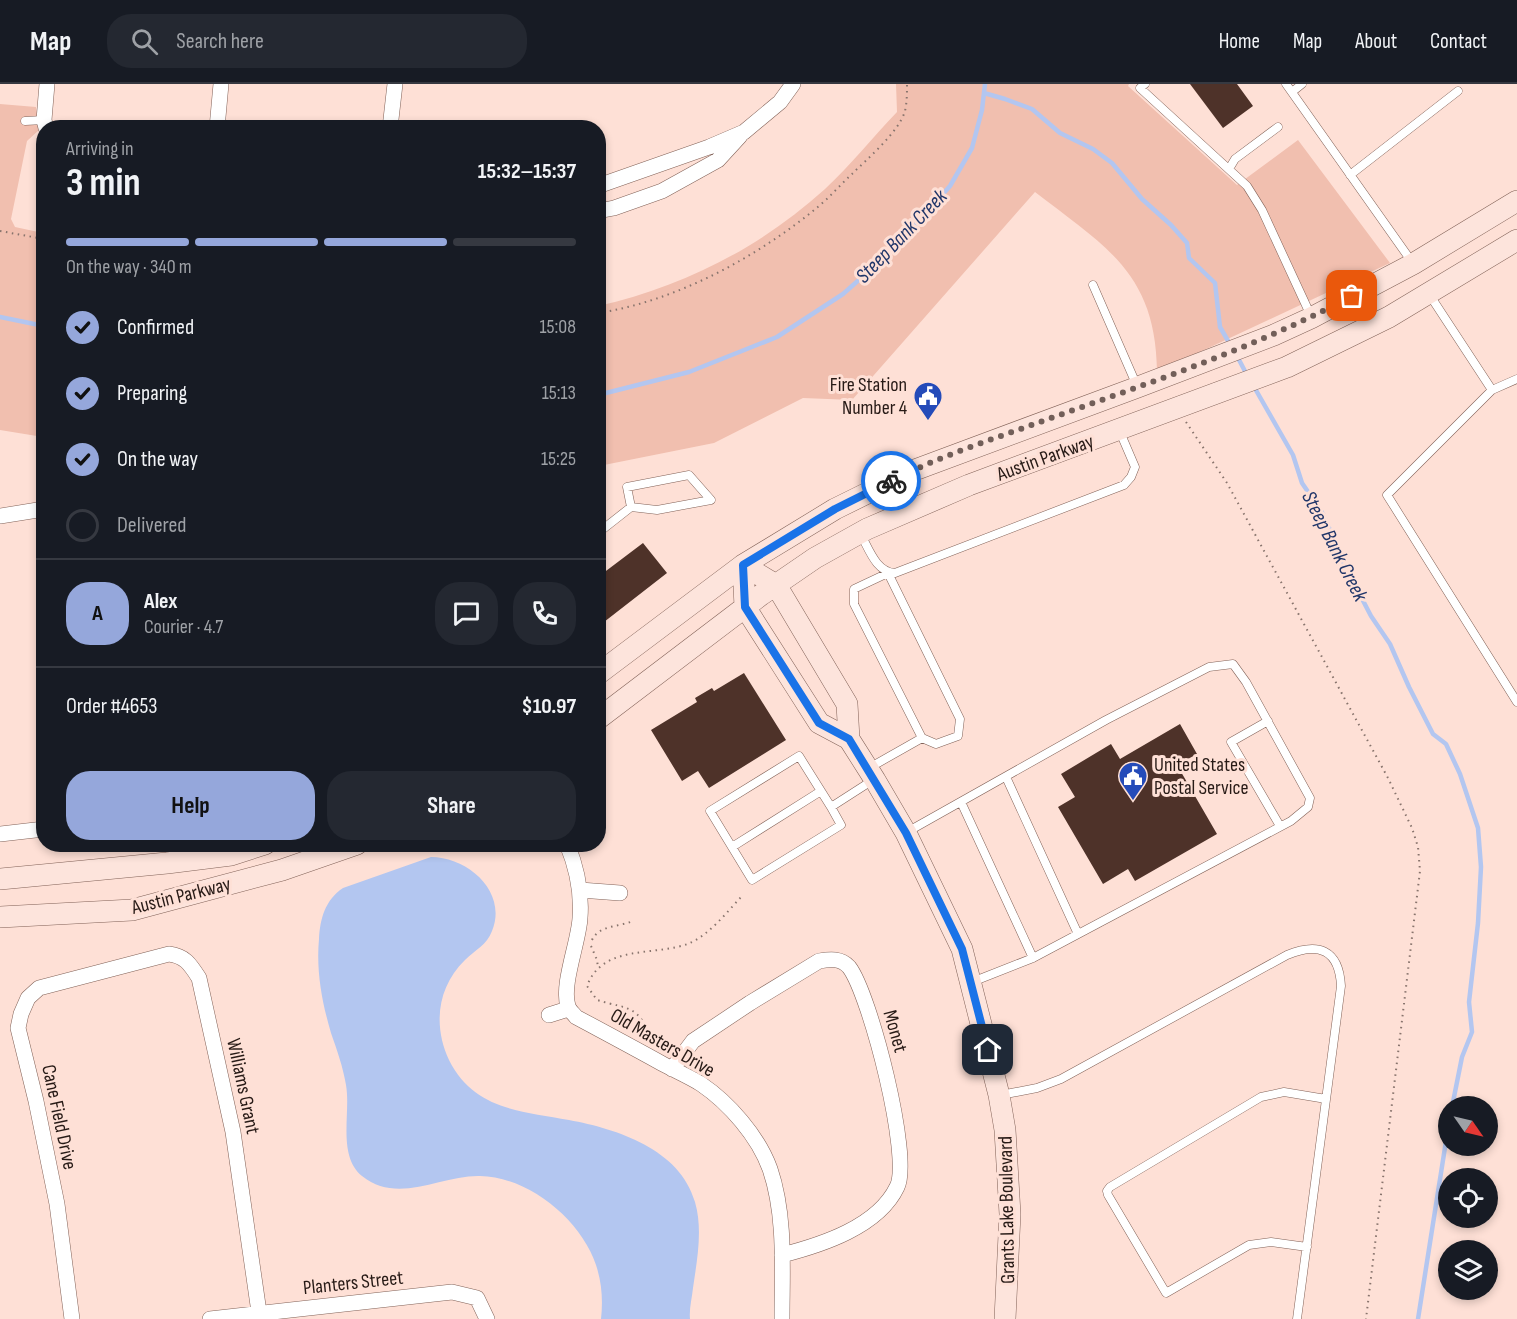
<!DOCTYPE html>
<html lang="en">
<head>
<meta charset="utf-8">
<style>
	body { margin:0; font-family:"Sofia Sans Condensed",sans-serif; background:#242831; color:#f1f3f6; height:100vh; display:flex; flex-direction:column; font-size:22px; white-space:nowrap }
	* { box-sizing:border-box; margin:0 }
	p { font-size:20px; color:#9ea1a6 }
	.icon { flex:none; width:33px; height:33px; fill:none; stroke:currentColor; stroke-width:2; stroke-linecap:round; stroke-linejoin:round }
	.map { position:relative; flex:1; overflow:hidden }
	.side { position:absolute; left:36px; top:36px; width:570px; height:732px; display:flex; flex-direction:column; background:#171b24; border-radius:24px; box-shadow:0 3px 9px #0003 }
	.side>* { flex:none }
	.needle { width:39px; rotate:124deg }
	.fabs { position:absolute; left:1438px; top:1012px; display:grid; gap:12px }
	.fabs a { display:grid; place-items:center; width:60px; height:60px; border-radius:50%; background:#171b24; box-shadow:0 3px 9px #0003; font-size:30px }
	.pin { position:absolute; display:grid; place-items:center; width:51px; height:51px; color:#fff; margin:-26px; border-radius:12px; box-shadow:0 3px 9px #0006 }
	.courier { position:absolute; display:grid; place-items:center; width:60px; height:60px; margin:-30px; border:4px solid #1a73e8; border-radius:50%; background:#fff; color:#222; box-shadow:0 2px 8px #0007 }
	.overview em { font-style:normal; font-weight:700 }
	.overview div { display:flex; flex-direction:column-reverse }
	.overview { display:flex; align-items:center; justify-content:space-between; height:102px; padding:0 30px }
	h1 { font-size:39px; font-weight:700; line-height:45px }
	.bar { display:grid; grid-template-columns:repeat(4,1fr); gap:9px 6px; align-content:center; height:72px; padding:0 30px }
	.bar i { height:8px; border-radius:4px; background:#363941 }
	.bar .current { background:#95a7db }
	.bar p { grid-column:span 4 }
	.line { display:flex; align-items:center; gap:15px; padding:0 30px; border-top:2px solid #363941 }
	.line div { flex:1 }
	.round { display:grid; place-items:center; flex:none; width:63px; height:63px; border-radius:24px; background:#242831 }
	ol { padding:0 30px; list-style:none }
	li { display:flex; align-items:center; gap:18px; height:66px }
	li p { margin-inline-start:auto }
	li .icon { padding:6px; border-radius:50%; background:#95a7db; color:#111; stroke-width:4 }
	li:last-child { color:#9ea1a6 }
	li i { width:33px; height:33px; border:3px solid #363941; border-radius:50% }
	.action { display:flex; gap:12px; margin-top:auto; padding:12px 30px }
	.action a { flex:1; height:69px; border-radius:24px; background:#95a7db; color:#111; font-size:24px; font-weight:700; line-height:69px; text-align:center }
	.action a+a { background:#242831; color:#f1f3f6 }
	header { display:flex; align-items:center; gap:36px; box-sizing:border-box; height:84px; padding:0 30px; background:#171b24; border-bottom:2px solid #363941 }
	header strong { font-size:28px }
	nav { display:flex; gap:33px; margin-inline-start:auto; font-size:21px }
	.search { width:420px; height:54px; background:#242831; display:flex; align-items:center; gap:15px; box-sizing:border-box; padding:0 21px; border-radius:24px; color:#9ea1a6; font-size:22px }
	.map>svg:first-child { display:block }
	.green { fill:#f1bfaf }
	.water { fill:#b3c6f0 }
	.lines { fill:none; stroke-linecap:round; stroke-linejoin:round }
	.stream { stroke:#b3c6f0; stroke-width:4.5 }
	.building { fill:#4e3229 }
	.lane-casing { stroke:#826258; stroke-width:9 }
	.street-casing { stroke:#826258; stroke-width:16 }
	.secondary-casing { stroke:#826258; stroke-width:22 }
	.path { stroke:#88746d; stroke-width:2; stroke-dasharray:1.5 4.5; stroke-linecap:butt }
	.lane { stroke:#fff; stroke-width:8 }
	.street { stroke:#fff; stroke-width:15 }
	.secondary { stroke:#fde4dc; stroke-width:21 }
	.done { stroke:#725f59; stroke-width:6; stroke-dasharray:0 10.8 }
	.route { stroke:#1a73e8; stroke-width:8 }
	.labels { text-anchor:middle; stroke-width:6; stroke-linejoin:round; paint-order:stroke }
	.poi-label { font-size:20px; fill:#271a16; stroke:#fee0d6; text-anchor:end }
	.street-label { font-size:20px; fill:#271a16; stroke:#fee0d6 }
	.water-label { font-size:21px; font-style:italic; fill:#213669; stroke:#fee0d6 }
</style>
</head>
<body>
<header>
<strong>Map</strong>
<div class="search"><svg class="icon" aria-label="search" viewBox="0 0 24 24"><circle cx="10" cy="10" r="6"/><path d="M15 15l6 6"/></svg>Search here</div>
<nav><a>Home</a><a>Map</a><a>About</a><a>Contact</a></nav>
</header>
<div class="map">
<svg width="1517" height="1235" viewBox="0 0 1517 1235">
	<rect width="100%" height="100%" fill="#fee0d6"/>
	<!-- green -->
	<path class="green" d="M896,0H1129L1128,2L1237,101L1298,56L1390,179L1157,288C1156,189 1106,163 1035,108L852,316L803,314L714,359L599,382L598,222C683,203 761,163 825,105C850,82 873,53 897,28Z
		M0,20L36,23L39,46L27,57L11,135L15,143L43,149V353L0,346Z"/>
	<!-- water -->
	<path class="water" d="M431,773C468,773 508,808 492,847C487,861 475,866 465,876C437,903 433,942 449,976C474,1026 521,1027 569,1036C617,1045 680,1065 695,1118C703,1146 697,1176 693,1204C692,1214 689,1225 690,1235H601C603,1217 602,1199 596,1181C581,1136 529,1093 480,1092C441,1091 398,1121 362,1092C337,1071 351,1029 346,1001C343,983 337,966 331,949C322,918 316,887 319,855C320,835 325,816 343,804Z"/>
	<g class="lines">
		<!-- stream -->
		<path class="stream" d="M984,9L1005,15L1032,25L1060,49L1093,65L1112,79L1142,115L1171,141L1187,159L1189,174L1215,199L1220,243L1231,262
			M0,233L44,242
			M1237,272L1247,291
			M1253,301L1293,371L1302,399L1323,430L1346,484L1371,532L1390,560L1409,603L1433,650L1446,660L1460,690L1478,744L1481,783L1478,839L1469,918L1472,948L1462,973L1452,1023
			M598,311L689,288L777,253L843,210L895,164L950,102L972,64L982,26L985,0
			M1418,1235L1449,1038"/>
	</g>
	<!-- building -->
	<path class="building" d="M1190,0H1237L1253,22L1223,44Z
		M643,459L667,489L604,538L598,532V493Z
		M744,589L786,656L709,704L698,687L682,697L651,646L697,618L695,614L712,604L714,607Z
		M1180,640L1197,670L1177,681L1217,750L1135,797L1128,785L1103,800L1058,723L1075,713L1061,690L1111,660L1120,675Z"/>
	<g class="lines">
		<!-- lane casing -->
		<g class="lane-casing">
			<path id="lane" d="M1145,0L1140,4L1247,102L1262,126L1311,232
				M1286,0L1412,178
				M1292,8L1302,0
				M25,37L44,36
				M1229,85L1235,75L1278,43
				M1350,91L1458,7
				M1093,201L1137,302
				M1429,210L1492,306
				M1517,295L1492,306L1387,411L1517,618
				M598,449L631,423L627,403L689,391L711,416L657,426L631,423
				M861,451C869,465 876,488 895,489L1124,401L1131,393L1135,383L1120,348
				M888,489L960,635L958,652L936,660L922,654L854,520V505Z
				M1268,637L1231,658L1280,742
				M869,684L922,654
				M1006,693L1078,850
				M961,718L1033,874
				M831,723L799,672L710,727L752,796L841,741L831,723L873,696
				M907,748L1106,636L1209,583L1233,580L1246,598L1310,714L1308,723L1291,737L1033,874L972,898
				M732,763L821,707
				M1001,1011L1037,1004L1061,995L1287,871C1318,858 1339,865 1341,902L1297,1235
				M1307,1163L1271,1158L1249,1161L1166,1209L1108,1111L1107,1107L1110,1103L1261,1013L1284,1008L1326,1015"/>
		</g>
		<!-- street casing -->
		<g class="street-casing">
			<path id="street" d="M46,44L44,36L47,0
				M217,44L221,0
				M390,44L395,0
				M598,102L709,63L744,48L780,18L793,0
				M598,127L614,124L662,107L718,76L740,52
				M0,432L44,425
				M0,750L44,745
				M567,760C577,784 582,808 580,834C579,857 561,901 568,922C569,926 573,929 576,933C604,948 632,963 661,979C674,986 688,992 701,1000C729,1019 758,1052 770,1085C786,1132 782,1186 782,1235
				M580,806L620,809
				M549,931L568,925
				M672,985L693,957L750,919L819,877C830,875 841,874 849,883C870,910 912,1074 897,1103C878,1143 821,1161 782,1171
				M72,1235L57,1120L36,1017L18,944L21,930L28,914L39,904L169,870C185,872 190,880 199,894L233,1048L260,1235
				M210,1235L452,1208L477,1214L487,1235"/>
		</g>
		<!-- secondary casing -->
		<g class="secondary-casing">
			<path id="secondary" d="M743,481L745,523L819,639L849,655L875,696L906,749L962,865L999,1011L1005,1046L1010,1130L1005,1235
				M743,481L776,501L847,620L849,655
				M598,590L743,481L835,425L912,387L1138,303L1274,251L1311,234L1413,180L1517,117
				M598,635L761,511L815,474L867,445L969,401L1287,283L1389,233L1517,156
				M0,795L167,779L231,771L265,760
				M0,833L132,826L282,786L357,760"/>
		</g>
		<!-- path -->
		<path class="path" d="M0,147L44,155
			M598,229C677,217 759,172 819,122C831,112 841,100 852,90C867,75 899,48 905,27C907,18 907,9 907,0
			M1186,338L1227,399L1388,694L1412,744L1418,763L1420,787L1366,1235
			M592,856C599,841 619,843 633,837
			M591,862L597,876L598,884
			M654,957C635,920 634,927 597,916L587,902C603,859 656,873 690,859C710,850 727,828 742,812"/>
		<!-- lane -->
		<use href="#lane" class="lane"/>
		<!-- street -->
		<use href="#street" class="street"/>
		<!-- secondary -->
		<use href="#secondary" class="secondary"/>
	</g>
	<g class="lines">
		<!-- done -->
		<path class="done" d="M891,397C938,373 990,356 1040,338C1145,300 1253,265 1352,212"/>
		<!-- route -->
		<path class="route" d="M891,397L835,425L743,481L745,523L819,639L849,655L906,749L962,865L988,966"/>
	</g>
	<!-- icons -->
	<defs>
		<g id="civic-pin" transform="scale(1.5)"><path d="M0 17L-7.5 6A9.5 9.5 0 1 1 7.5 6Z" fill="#244bb9" stroke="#fee0d6"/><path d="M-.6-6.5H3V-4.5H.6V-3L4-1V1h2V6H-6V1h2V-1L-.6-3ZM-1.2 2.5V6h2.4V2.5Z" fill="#fff"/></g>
	</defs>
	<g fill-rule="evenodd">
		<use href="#civic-pin" x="928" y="312"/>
		<use href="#civic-pin" x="1133" y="692"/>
	</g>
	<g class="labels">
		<!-- poi labels -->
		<g class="poi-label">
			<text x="907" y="307">Fire Station<tspan x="907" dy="23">Number 4</tspan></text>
			<text x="1154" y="687" text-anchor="start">United States<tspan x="1154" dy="23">Postal Service</tspan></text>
		</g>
		<!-- street labels -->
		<g class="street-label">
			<text transform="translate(1045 373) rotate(-20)" y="7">Austin Parkway</text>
			<text transform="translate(181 811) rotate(-14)" y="7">Austin Parkway</text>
			<text transform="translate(896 947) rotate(74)" y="7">Monet</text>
			<text transform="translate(663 958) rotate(30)" y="7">Old Masters Drive</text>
			<text transform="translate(244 1002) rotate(78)" y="7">Williams Grant</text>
			<text transform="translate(60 1033) rotate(78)" y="7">Cane Field Drive</text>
			<text transform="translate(1006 1126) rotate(-91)" y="7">Grants Lake Boulevard</text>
			<text transform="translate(353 1198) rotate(-6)" y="7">Planters Street</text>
		</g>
		<!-- water labels -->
		<g class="water-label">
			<text transform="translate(901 152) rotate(-46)" y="7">Steep Bank Creek</text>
			<text transform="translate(1335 462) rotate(63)" y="7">Steep Bank Creek</text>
		</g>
	</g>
</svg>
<div class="fabs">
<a><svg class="needle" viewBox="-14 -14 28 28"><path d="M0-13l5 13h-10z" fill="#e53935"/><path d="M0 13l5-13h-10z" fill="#9ea1a6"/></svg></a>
<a><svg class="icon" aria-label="locate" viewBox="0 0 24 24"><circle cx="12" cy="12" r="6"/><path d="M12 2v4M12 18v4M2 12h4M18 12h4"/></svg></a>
<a><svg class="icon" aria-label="layers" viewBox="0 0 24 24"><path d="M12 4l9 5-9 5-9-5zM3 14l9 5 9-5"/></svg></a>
</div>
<div class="pin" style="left:1352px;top:212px;background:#ea580c"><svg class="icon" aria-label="bag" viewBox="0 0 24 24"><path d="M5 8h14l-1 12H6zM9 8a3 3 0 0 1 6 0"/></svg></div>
<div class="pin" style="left:988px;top:966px;background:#1f2937"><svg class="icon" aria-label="home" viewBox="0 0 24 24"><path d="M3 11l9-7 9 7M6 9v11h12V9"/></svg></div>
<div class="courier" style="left:891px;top:397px"><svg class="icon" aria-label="bike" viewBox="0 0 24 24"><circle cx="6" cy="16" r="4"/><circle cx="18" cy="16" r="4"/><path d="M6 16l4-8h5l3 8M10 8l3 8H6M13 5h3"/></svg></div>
<section class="side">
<div class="overview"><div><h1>3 min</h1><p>Arriving in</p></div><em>15:32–15:37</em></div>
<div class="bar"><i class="current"></i><i class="current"></i><i class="current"></i><i></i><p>On the way · 340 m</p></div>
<ol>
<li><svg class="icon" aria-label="check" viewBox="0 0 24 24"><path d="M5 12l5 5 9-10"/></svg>Confirmed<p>15:08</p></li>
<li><svg class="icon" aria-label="check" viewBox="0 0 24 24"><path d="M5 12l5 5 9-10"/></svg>Preparing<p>15:13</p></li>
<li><svg class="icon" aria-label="check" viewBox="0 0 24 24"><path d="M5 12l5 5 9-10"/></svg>On the way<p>15:25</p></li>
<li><i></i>Delivered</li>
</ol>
<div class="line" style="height:108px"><b class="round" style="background:#95a7db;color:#111">A</b><div><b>Alex</b><p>Courier · 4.7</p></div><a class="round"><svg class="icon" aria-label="chat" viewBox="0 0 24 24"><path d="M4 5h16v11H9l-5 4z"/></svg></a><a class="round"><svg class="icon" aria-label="phone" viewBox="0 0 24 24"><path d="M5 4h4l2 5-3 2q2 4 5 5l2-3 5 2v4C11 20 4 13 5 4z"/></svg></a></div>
<div class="line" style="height:78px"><div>Order #4653</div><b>$10.97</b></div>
<div class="action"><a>Help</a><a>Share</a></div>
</section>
</div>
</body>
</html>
